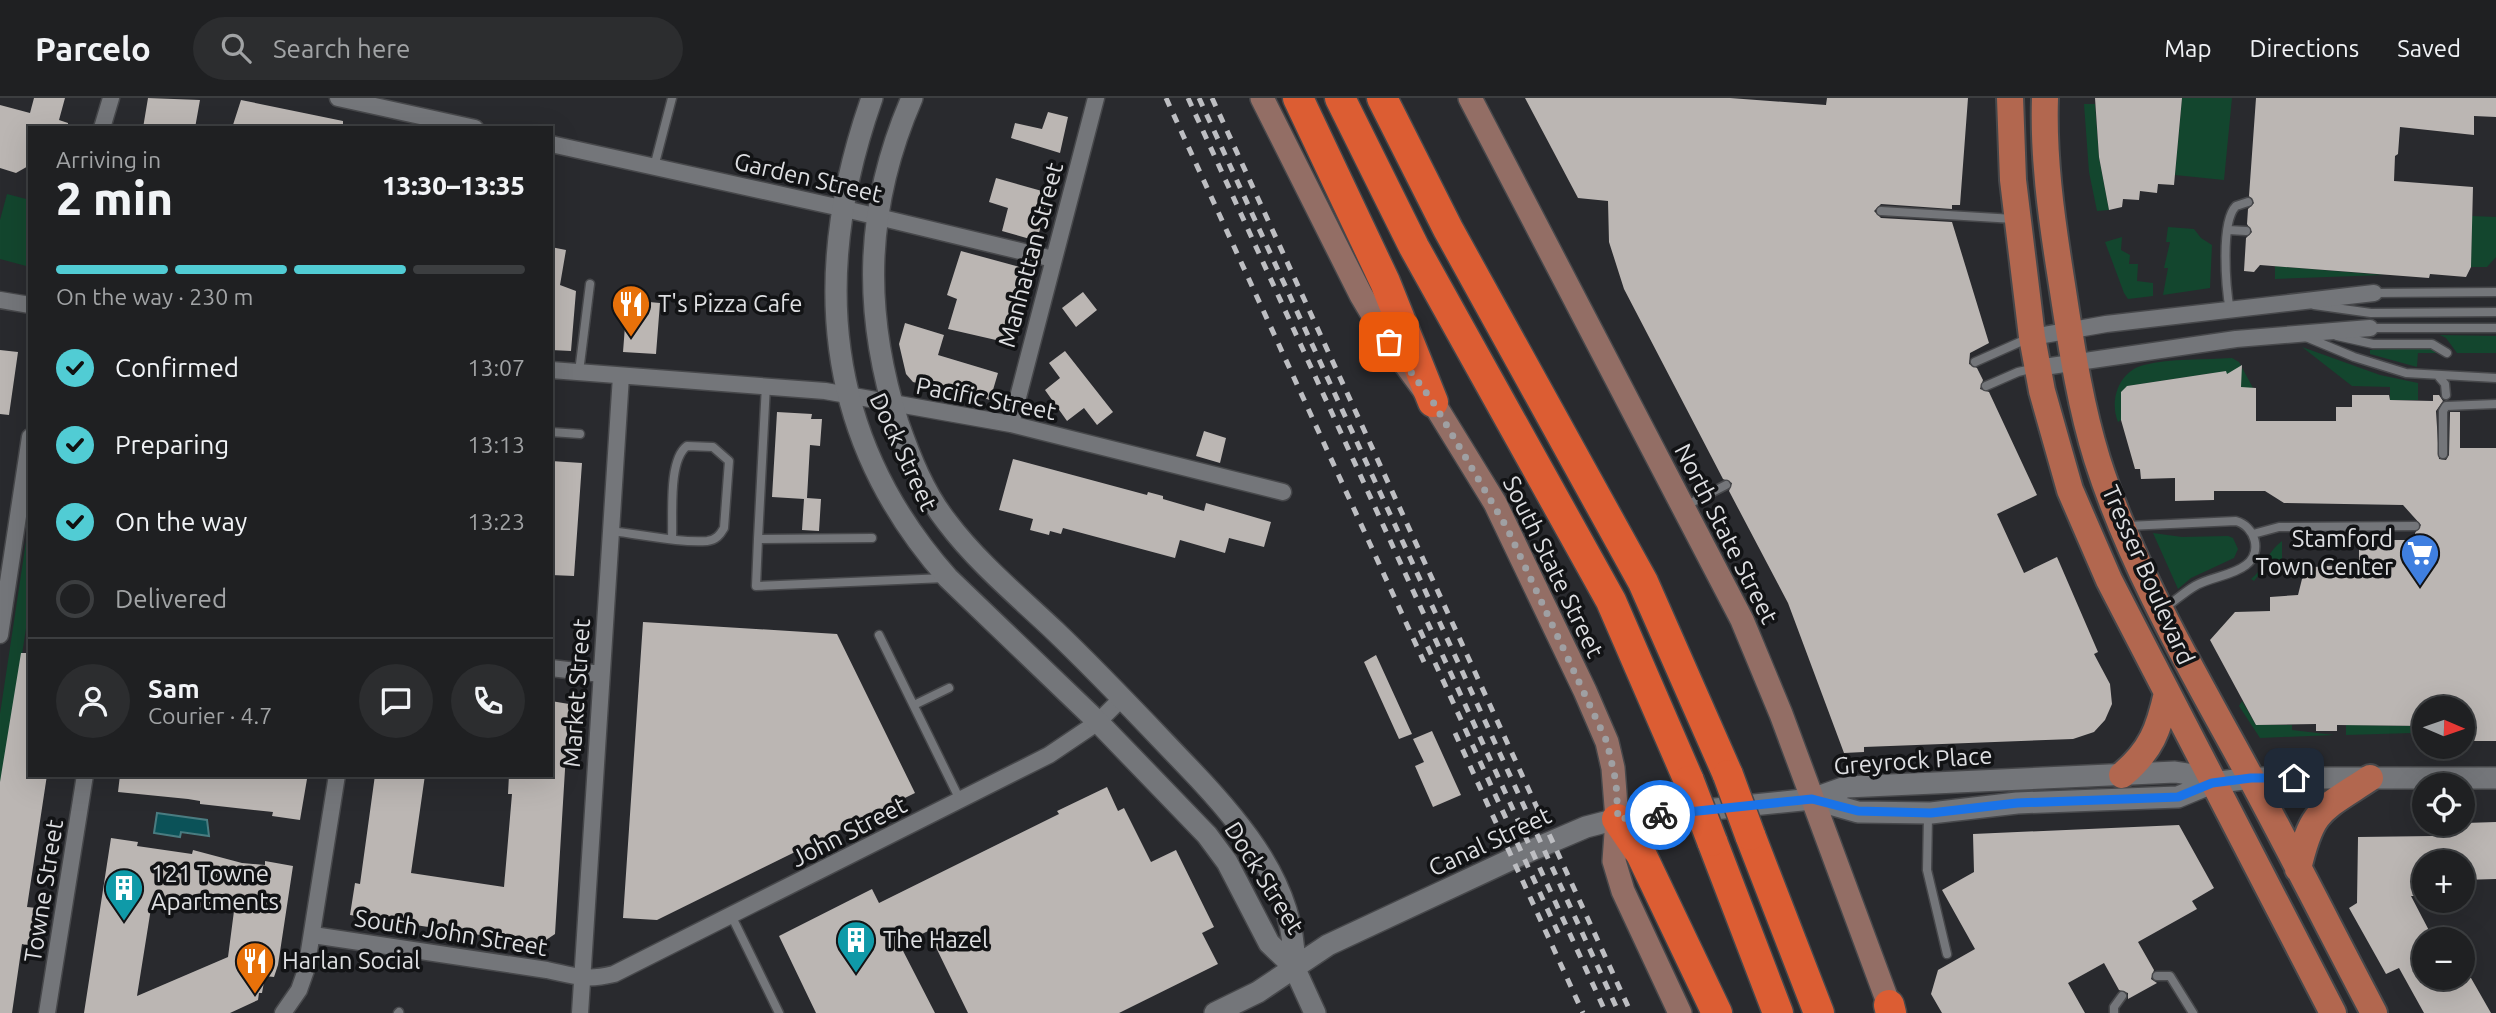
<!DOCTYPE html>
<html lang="en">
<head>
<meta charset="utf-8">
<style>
	body { margin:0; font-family:Ubuntu,sans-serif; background:#2c2d2f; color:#f1f3f6; height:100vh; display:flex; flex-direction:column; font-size:26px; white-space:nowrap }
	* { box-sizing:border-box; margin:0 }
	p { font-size:23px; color:#a1a3a5 }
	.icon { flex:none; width:38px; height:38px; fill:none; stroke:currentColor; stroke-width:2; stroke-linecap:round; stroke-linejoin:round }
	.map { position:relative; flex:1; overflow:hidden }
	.drawer { position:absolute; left:28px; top:28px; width:525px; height:651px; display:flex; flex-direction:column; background:#1f2022; border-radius:0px; box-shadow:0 7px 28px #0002,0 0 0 2px #3c3e40 }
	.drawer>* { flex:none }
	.needle { width:46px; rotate:92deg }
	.fabs { position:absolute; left:2412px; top:598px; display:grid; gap:14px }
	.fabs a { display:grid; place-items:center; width:63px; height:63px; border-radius:50%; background:#1f2022; box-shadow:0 7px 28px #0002,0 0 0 2px #3c3e40; font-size:35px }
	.pin { position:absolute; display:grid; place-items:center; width:60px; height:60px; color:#fff; margin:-30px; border-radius:14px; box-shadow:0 4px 10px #0006 }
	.courier { position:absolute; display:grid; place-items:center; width:70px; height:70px; margin:-35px; border:5px solid #1a73e8; border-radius:50%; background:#fff; color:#222; box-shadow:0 2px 9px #0007 }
	.headline em { font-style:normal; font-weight:800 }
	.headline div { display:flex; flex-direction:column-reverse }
	.headline { display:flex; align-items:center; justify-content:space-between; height:119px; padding:0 28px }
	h1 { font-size:46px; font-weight:800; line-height:52px }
	.bar { display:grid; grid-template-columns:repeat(4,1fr); gap:10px 7px; align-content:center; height:84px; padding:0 28px }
	.bar i { height:9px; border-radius:5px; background:#3c3e40 }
	.bar .current { background:#51ccd4 }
	.bar p { grid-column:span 4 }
	.line { display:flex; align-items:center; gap:18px; padding:0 28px; border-top:2px solid #3c3e40 }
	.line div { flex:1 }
	.round { display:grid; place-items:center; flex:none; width:74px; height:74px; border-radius:37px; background:#2c2d2f }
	ol { padding:0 28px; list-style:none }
	li { display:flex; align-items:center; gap:21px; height:77px }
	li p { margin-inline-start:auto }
	li .icon { padding:7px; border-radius:50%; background:#51ccd4; color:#111; stroke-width:4 }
	li:last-child { color:#a1a3a5 }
	li i { width:38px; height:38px; border:4px solid #3c3e40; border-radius:50% }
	header { display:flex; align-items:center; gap:42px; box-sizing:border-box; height:98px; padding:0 35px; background:#1f2022; border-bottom:2px solid #3c3e40 }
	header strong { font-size:33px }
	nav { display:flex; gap:38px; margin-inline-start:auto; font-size:24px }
	.search { width:490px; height:63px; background:#2c2d2f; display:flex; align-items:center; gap:18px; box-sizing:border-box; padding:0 24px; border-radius:38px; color:#a1a3a5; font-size:26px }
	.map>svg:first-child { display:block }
	.green { fill:#13462e }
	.water { fill:#0b5258; stroke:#4a7c81; stroke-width:2 }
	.building { fill:#bbb6b3; fill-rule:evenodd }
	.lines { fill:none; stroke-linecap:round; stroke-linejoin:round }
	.service-casing { stroke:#47484b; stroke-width:11 }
	.minor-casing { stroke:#47484b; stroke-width:19 }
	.tertiary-casing { stroke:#47484b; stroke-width:24 }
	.secondary-casing { stroke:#47484b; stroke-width:26 }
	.primary-casing { stroke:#47484b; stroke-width:30 }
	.motorway-casing { stroke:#47484b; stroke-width:33 }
	.service { stroke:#74767a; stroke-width:8 }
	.minor { stroke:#74767a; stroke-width:16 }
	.tertiary { stroke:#74767a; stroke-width:21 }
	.secondary { stroke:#936e65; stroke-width:23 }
	.primary { stroke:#b2674f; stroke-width:26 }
	.motorway { stroke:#dc5d33; stroke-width:30 }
	.rail { stroke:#bdbec2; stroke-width:5; stroke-dasharray:9 9; stroke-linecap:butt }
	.motorway-bridge-casing { stroke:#47484b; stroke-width:33; stroke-linecap:butt }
	.motorway-bridge { stroke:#dc5d33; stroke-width:30 }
	.done { stroke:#9fa0a3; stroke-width:7; stroke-dasharray:0 12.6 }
	.route { stroke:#1a73e8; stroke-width:9 }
	.labels { text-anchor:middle; stroke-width:7; stroke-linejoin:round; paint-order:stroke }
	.street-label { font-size:24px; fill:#dedfe2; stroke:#121315 }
	.poi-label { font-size:24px; fill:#dedfe2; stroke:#121315; text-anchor:start }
</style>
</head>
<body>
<header>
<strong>Parcelo</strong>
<div class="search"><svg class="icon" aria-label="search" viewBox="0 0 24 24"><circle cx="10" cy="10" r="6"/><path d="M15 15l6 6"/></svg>Search here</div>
<nav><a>Map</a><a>Directions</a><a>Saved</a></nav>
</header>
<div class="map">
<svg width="2496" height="915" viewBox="0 0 2496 915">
	<rect width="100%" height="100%" fill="#292a2e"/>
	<!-- green -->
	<path class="green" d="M2182,0H2232L2224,82L2175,77Z
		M2084,6H2095L2099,59L2109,112L2097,113L2089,74Z
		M7,96L30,102V169L0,161V122Z
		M2472,118L2496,119V159L2487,169H2471Z
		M2168,129L2194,131L2201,140L2212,147L2210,190L2163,197L2168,170H2164L2170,144H2166Z
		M2122,139L2121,152L2130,157L2129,166H2138L2137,183L2153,185V198L2128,201L2124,195L2105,144Z
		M2275,168L2384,177L2275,181Z
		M2440,237L2496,238V255H2457L2446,240Z
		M2302,249L2380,277L2418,285V302H2390V289L2352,288Z
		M2426,249L2442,255H2418L2417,269L2370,256V252Z
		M2232,260L2239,264L2253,290H2214L2213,275L2128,288L2121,294V322L2118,324C2109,302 2119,273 2144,267C2171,260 2204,262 2232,260Z
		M30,417V504L0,701V616Z
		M2153,435L2182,439L2228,438L2233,440L2238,451L2234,460L2191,480L2178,491Z
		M2282,443V463L2268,465L2254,483L2251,481C2264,471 2267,454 2282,443Z
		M2242,603L2256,627H2292V632L2334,637L2260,640L2239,608Z
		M2346,627L2411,628L2412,635L2346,637Z"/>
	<!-- water -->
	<path class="water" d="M157,715L207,722L209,738L181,734L180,739L154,735Z"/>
	<!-- building -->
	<path class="building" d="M34,0H65L59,22L68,25V30H30V67L16,75L0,70V7L30,15Z
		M148,0L200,2L195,30H143Z
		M1525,0H1730L1826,7L1827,0H1968L1960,107H1952V111L1881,106L1874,113L1881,120L1952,124L1989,245L1970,255L1969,266L1977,270L1983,282L1980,291L1989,294L2037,397L1997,416L2024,475L2057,459L2098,554L2094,556L2110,586L2112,606L2105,622L2094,634L2073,641L1864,649V654L1844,655L1788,505L1729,393L1732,385L1723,381L1624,191L1609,144L1608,103L1578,100Z
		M2095,0H2182L2174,87L2158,86L2157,95L2140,93L2139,102L2123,101L2122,109L2109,112L2099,59Z
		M2256,0H2496V19L2474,18V37L2400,29L2398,56L2395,58L2394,83L2473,89L2471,169L2466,179L2430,176L2429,180L2260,167L2254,174L2244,173L2246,140L2252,134L2247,126L2248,111L2254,105L2249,98Z
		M241,2L343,23V30H232Z
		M1048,14L1068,19L1060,55L1011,40L1015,25L1042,31Z
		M996,80L1049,95L1037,143L1002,133L1008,110L989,104Z
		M551,149L566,152L560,187L576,193L571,253L551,252Z
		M961,153L1027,171L1009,245L948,231L957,201L947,197Z
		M1083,194L1097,212L1076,229L1062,210Z
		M627,202L660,205L656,256L623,254Z
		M905,225L944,237L938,257L998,275L990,302L931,284L929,288L913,284L906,276L899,246Z
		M0,252L18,254L9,317L0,316Z
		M1065,253L1113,314L1097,327L1084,310L1067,323L1045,292L1060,280L1049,265Z
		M2242,267L2241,289L2256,290V323H2336V309H2352V297H2389L2390,302L2433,303V297H2439L2443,303L2436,313L2439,361L2446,362L2449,357L2450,314H2460V350H2496V643H2462V611H2424V628L2337,627V633H2316V626L2256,627L2210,542L2235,514L2270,513V499L2298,497L2302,481L2313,469L2359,466V449L2387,448V442H2415V435L2421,427L2403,407L2284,405L2265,393H2214V402L2175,403V380L2141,381L2140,371H2135L2121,322V294L2127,288L2226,273L2227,276Z
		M777,314L812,316L811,321H822L820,348L810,347L807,400L821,401L819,433L802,432L804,401L772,399Z
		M1204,333L1226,340L1220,365L1196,358Z
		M1013,361L1147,397L1148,394L1163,398V401L1204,413L1206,405L1271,424L1264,449L1229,440L1225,455L1180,442L1175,460L1063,430L1061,436L1050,433L1049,437L1030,432L1033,421L999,412Z
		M551,363L582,365L574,478L551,477Z
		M643,524L837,536L915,695L657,822L623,820Z
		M21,555H30V677H47L27,809L37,810L31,848L22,846L12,915H0V684Z
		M1376,557L1412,636L1399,641L1364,564Z
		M551,603L569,606L555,836L540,846L350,817L355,785L360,786L375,677H425L411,775L504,789L512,696H508L509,677H551Z
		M1432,633L1461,697L1433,709L1415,668L1424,664L1413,641Z
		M120,677H306L307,681L300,722L272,718L273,714L200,706V703L188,701L118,694Z
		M1107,689L1118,713L1124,710L1151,764L1176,752L1214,829L1202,835L1218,866L1119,915H968L928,833L900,847L935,915H816L779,838L872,791L879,805L1059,716L1057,713Z
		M2496,724V781L2462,782V765H2424V798H2411L2434,842H2424V880H2471L2491,915H2424L2399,870L2386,876L2349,810L2357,805L2358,739L2434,738V726Z
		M2179,727L2214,790L2192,803L2197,811L2138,844L2154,872L2151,881L2157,885L2128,901V895L2119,892L2104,865L2068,885L2085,915H1942L1931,896L1938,872L1975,851L1942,792L1974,774L1973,736Z
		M111,740L138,744L137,748L192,756L193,752L242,765L265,767V763L293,768L278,867L274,879L265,878L262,895H259L258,902L230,915H84ZM152,804L234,813L228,859L137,898Z"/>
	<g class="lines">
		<!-- service casing -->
		<g class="service-casing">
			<path id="service" d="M654,69L672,0
				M1881,113L2014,121
				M2228,132L2246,133
				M2374,195L2496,194
				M2314,207L2371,215L2496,214
				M2230,213C2226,191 2220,124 2236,108L2248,104
				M2370,230H2496
				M2337,238L2373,246H2432L2447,255
				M2306,239L2354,259L2406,275L2496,280
				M1975,264L2029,240
				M579,274L590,186
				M2439,279L2445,286L2446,297
				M1986,288L2018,274L2035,270
				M551,334L580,336
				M2443,356V313L2446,308L2496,306
				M1685,408L1726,387
				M2127,428L2236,423C2255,428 2263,454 2246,467C2232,478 2210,479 2195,488C2183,495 2174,504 2163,511
				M610,433C641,436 677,445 707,443C716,442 720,437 724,430L729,363L713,349L687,348C668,362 673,416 672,440
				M2253,436L2279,429L2415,428
				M872,440L758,441L756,488L945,480
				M758,441L766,287
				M879,537L961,704
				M914,607L949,590
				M1928,718L1927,772L1947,856
				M732,819L779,915
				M2157,878H2170L2193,915
				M398,915L399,914
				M2114,915V909L2122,898"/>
		</g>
		<!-- minor casing -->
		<g class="minor-casing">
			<path id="minor" d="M338,0L475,30
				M102,30L111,0
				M551,46L841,110L1053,161
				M0,202L30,207
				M2032,239L2106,226L2374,195
				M2037,270L2236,241L2370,230
				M551,272L825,293L1011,326L1283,394
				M1011,326L1096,0
				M0,537L30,339
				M551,570L601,576
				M313,837L547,872C575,878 585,883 614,876L1049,657L1098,624L1122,600
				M47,915L85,677
				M283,915L299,892L306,872L337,677
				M580,915L621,278"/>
		</g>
		<!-- tertiary casing -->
		<g class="tertiary-casing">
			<path id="tertiary" d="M872,0C811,173 822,338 948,480L1098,624L1207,737L1227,764L1269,845L1294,869L1315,915
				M912,0C865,108 862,212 898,325C910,359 924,395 947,424C977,464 1018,498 1055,533C1101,577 1144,623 1188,669C1240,723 1297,789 1294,869
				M1812,701L1858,714L1931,715L2017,705L2178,699L2212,685L2251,680H2496
				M1215,915L1258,894L1328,847L1525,755L1586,729L1617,721L1812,701L1846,689L2175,674L2194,677L2212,685"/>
		</g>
		<!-- secondary casing -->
		<g class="secondary-casing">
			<path id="secondary" d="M1262,0L1361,197L1389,244L1433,304L1495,405L1585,593L1607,644L1613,670L1617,721L1614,763L1623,793L1680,915
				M1470,0L1742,522L1781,616L1892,915"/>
		</g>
		<!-- primary casing -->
		<g class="primary-casing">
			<path id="primary" d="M2010,0L2013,82L2032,239L2042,293L2070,392L2109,482L2333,915
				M2045,0C2043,58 2051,117 2060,174C2070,237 2078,300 2097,361C2133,474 2195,577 2251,680C2293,758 2333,837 2374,915
				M2122,677C2151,653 2159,631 2167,595
				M2298,771C2312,711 2320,713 2370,680"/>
		</g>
		<!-- motorway casing -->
		<g class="motorway-casing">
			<path id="motorway" d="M1298,0L1385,184L1433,304
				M1340,0L1414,149L1611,503L1689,683
				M1382,0L1448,131L1643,484L1728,677
				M1617,721L1641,756L1717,915
				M1750,737L1819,915
				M1712,743L1778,915
				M1889,907L1891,915"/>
		</g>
		<!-- service -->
		<use href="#service" class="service"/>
		<!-- minor -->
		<use href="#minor" class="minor"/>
		<!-- tertiary -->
		<use href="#tertiary" class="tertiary"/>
		<!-- secondary -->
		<use href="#secondary" class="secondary"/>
		<!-- primary -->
		<use href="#primary" class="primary"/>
		<!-- motorway -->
		<use href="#motorway" class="motorway"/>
		<!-- rail -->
		<path class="rail" d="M1166,0L1424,564
			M1188,0L1606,915
			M1199,0L1619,915
			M1212,0L1631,915
			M1420,532L1561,841
			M1455,635L1583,915"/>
		<!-- motorway-bridge casing -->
		<g class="motorway-bridge-casing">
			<path id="motorway-bridge" d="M1728,677L1750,737
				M1689,683L1712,743"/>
		</g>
		<!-- motorway-bridge -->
		<use href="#motorway-bridge" class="motorway-bridge"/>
	</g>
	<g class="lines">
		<!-- done -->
		<path class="done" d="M1389,244L1433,304L1507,430L1607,644L1616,684L1618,721L1660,717"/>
		<!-- route -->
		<path class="route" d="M1660,717L1812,701L1858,713L1931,715L2017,705L2178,699L2212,685L2251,680H2294"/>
	</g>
	<!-- icons -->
	<defs>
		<g id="restaurant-pin" transform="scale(2.0125)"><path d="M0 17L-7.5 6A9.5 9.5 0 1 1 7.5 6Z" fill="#e8710a" stroke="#121315"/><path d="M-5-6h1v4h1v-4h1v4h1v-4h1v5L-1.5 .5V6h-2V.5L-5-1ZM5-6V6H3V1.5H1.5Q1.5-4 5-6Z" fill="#fff"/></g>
		<g id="supermarket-pin" transform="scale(2.0125)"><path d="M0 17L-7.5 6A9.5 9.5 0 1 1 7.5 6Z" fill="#3f7fe0" stroke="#121315"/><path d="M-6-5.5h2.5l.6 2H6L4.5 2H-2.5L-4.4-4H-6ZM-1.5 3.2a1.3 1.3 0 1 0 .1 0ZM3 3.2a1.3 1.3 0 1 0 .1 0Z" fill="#fff"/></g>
		<g id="building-pin" transform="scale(2.0125)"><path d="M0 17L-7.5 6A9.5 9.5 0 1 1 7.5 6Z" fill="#0f9aa8" stroke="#121315"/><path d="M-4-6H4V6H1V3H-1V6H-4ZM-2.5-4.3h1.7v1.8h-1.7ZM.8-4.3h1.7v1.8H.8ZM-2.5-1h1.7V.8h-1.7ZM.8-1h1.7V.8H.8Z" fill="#fff"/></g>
	</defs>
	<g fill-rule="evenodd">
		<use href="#restaurant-pin" x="631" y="206"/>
		<use href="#supermarket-pin" x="2420" y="455"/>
		<use href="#building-pin" x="124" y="790"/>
		<use href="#building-pin" x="856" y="842"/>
		<use href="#restaurant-pin" x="255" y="863"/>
	</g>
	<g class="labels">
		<!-- street labels -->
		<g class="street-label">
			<text transform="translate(808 80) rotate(13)" y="8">Garden Street</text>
			<text transform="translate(1031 157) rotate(-75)" y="8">Manhattan Street</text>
			<text transform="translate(986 301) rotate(11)" y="8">Pacific Street</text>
			<text transform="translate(903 354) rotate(65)" y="8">Dock Street</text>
			<text transform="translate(1726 436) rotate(63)" y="8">North State Street</text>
			<text transform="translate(1553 469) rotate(64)" y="8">South State Street</text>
			<text transform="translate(2148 477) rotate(66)" y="8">Tresser Boulevard</text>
			<text transform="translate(577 595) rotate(-86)" y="8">Market Street</text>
			<text transform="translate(1913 663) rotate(-4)" y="8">Greyrock Place</text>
			<text transform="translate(849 734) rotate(-27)" y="8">John Street</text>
			<text transform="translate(1490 744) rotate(-25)" y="8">Canal Street</text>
			<text transform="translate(1264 780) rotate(58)" y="8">Dock Street</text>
			<text transform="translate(44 793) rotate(-81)" y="8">Towne Street</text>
			<text transform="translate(451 835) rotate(9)" y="8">South John Street</text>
		</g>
		<!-- poi labels -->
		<g class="poi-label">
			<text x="658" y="214">T's Pizza Cafe</text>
			<text x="2393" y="449" text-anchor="end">Stamford<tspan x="2393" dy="28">Town Center</tspan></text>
			<text x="151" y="784">121 Towne<tspan x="151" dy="28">Apartments</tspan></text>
			<text x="883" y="850">The Hazel</text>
			<text x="282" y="871">Harlan Social</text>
		</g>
	</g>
</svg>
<div class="fabs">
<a><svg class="needle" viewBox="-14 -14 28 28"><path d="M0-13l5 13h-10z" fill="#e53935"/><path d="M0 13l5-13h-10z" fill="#a1a3a5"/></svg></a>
<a><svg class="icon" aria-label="locate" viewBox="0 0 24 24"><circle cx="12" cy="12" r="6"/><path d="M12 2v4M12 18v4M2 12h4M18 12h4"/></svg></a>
<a>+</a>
<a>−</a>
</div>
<div class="pin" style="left:1389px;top:244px;background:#ea580c"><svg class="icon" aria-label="bag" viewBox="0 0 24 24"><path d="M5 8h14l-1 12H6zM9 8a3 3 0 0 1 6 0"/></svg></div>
<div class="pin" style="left:2294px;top:680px;background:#1f2937"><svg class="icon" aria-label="home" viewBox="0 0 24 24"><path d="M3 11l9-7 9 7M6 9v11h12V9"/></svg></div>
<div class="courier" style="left:1660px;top:717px"><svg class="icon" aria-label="bike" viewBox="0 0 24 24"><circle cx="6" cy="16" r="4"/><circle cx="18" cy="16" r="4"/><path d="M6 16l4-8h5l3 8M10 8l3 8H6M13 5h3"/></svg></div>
<section class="drawer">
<div class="headline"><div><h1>2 min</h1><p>Arriving in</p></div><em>13:30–13:35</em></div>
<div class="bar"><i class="current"></i><i class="current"></i><i class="current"></i><i></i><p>On the way · 230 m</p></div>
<ol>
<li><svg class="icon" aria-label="check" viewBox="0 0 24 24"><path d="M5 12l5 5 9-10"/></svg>Confirmed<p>13:07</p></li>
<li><svg class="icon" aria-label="check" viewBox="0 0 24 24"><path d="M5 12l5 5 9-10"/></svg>Preparing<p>13:13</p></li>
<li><svg class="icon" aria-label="check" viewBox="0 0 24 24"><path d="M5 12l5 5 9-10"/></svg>On the way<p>13:23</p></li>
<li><i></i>Delivered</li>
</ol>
<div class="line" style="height:126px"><a class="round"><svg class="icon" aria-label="person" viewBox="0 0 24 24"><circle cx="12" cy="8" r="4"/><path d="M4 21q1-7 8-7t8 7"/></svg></a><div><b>Sam</b><p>Courier · 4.7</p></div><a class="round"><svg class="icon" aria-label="chat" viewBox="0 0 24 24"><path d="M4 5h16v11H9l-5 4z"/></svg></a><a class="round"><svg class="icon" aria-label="phone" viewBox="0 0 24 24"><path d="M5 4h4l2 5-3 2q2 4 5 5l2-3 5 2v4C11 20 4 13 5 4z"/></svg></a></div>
</section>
</div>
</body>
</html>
